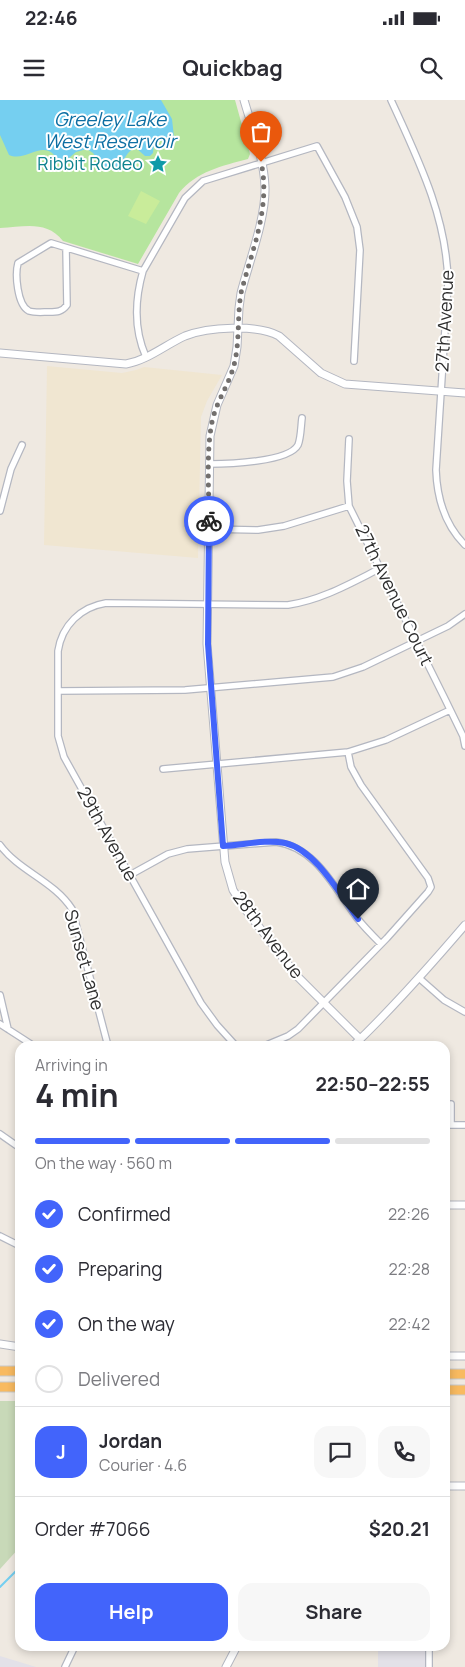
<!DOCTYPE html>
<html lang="en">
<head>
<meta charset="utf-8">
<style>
	body { margin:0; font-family:Manrope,sans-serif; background:#f7f7f7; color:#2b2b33; height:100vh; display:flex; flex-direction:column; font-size:19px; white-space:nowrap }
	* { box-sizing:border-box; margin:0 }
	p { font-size:16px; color:#7c7c81 }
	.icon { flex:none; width:28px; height:28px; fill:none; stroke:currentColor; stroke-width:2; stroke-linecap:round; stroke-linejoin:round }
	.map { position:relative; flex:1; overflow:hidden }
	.panel { position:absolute; left:15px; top:941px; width:435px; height:610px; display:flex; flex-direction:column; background:#fff; border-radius:15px; box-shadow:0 2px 8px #0003 }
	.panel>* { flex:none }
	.pin { position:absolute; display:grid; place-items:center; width:42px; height:42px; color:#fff; margin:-51px -21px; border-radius:50% 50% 50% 0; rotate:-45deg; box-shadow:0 0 5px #0007 }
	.pin .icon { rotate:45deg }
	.courier { position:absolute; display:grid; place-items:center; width:50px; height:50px; margin:-25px; border:4px solid #4264fb; border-radius:50%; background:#fff; color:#222; box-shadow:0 1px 6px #0007 }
	.overview em { font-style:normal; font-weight:700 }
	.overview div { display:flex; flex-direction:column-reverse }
	.overview { display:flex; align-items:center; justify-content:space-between; height:85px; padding:0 20px }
	h1 { font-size:32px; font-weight:700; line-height:38px }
	.bar { display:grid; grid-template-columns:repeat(4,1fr); gap:8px 5px; align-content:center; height:60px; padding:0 20px }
	.bar i { height:6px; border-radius:4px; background:#e1e1e2 }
	.bar .selected { background:#4264fb }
	.bar p { grid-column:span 4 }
	.line { display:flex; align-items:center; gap:12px; padding:0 20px; border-top:1px solid #e1e1e2 }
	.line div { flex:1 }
	.round { display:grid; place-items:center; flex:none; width:52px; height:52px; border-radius:15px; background:#f7f7f7 }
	ol { padding:0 20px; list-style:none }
	li { display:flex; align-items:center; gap:15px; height:55px }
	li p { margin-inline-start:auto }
	li .icon { padding:5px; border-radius:50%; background:#4264fb; color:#fff; stroke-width:4 }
	li:last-child { color:#7c7c81 }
	li i { width:28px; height:28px; border:2px solid #e1e1e2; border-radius:50% }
	.cta { display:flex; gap:10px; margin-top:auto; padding:10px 20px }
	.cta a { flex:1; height:58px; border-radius:15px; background:#4264fb; color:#fff; font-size:20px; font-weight:700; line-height:58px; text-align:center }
	.cta a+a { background:#f7f7f7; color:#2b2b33 }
	.status { display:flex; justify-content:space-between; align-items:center; height:35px; padding:0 25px; background:#fff; direction:ltr }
	.status svg { height:14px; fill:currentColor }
	header { display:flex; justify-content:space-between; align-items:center; height:65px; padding:0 20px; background:#fff; font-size:22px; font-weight:700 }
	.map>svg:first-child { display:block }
	.industrial { fill:#e3e1e8 }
	.education { fill:#f0e6d1 }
	.green { fill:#b6e59e }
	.cemetery { fill:#c8d9b8 }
	.pitch { fill:#c9ec9a }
	.water { fill:#75cff0 }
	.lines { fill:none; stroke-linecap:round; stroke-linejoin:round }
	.stream { stroke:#75cff0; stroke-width:2 }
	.minor-casing { stroke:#b4b7c1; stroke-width:8 }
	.tertiary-casing { stroke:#b4b7c1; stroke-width:9 }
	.trunk-casing { stroke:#c9c9c9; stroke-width:11 }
	.minor { stroke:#fff; stroke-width:5.5 }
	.tertiary { stroke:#fff; stroke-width:7 }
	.trunk { stroke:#f8ba60; stroke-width:9 }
	.done { stroke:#726f6d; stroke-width:5; stroke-dasharray:0 9 }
	.route { stroke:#4264fb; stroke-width:6 }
	.labels { text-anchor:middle; stroke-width:4; stroke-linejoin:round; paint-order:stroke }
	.culture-label { font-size:18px; fill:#0d838f; stroke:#fff; text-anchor:end }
	.street-label { font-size:18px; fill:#2e2e2e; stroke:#fff }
	.water-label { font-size:19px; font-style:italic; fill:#0d6fa3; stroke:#fff }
</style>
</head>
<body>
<div class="status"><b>22:46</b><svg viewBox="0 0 49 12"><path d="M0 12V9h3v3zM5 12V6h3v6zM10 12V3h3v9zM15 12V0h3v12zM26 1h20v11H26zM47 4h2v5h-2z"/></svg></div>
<header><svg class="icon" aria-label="menu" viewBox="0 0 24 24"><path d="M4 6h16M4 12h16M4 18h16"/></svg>Quickbag<svg class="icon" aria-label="search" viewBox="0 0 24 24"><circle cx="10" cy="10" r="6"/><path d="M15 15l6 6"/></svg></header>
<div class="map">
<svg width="465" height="1567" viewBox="0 0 465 1567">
	<rect width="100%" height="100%" fill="#efe9e1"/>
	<!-- industrial -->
	<path class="industrial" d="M378,1546H425L426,1567H378Z
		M0,1556L36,1567H0Z"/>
	<!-- education -->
	<path class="education" d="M47,266L122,273L136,270L144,267L222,275L207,301L201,317L198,458L44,445Z"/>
	<!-- green -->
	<path class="green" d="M0,0H235L250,54L248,59C222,66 197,71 179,93L138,164L63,141C46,120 25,127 0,128Z"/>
	<!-- cemetery -->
	<path class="cemetery" d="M0,1301H20V1447L0,1469Z"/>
	<!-- pitch -->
	<path class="pitch" d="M141,91L160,101L146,124L128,116Z"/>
	<!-- water -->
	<path class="water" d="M0,0H161L172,19L174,37L171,41H159L154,44L153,53L150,56H145L136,48C126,51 126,58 120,66L110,68L102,66L93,53L87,49L76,52L63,63L58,61C45,36 27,63 9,55L0,35Z"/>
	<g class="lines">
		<!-- stream -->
		<path class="stream" d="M0,1487L20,1467"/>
		<!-- minor casing -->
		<g class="minor-casing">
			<path id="minor" d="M391,0C418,59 447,117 448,183L436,370C437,398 445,425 465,445
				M66,148L67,205C62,212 57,212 49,212C43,212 35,213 29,211C17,205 15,174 18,163L51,143L143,171
				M146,257C134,230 135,199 143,171L185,98L203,81L317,46L345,97L357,127L360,150L354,261
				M349,339L347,381L349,406L444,597L463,636L465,646
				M209,364C228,364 289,362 298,345C301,338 301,325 302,318
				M0,411L11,369L22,345
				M208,429L258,430L284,426L349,406
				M58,591L185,590L333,577L363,567L448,526L465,514
				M163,669L348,652L386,640L450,610
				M0,745C19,771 54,781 72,809L108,946
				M130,775L168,754L187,749L276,742C316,747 335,789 357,818C364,827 373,836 381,844
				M419,878L444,900L465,912
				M0,895L8,929
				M0,924L34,946
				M236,946L217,925L201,903L64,657L58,636V551C62,525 81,507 106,503L288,505C322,500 351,483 381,468
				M264,946L288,936L298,929L387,838L428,792L431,787L428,778L361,685L351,667L348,652
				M451,1004V1025
				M445,1025H465
				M0,1034L20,1048
				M0,1136L20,1146
				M65,1567L75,1546
				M429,1567V1546"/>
		</g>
		<!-- tertiary casing -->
		<g class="tertiary-casing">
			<path id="tertiary" d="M244,0C252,28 264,58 265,87C266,118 249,162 241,193L239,208L237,247L234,266L217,305L210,336L207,544L225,762L233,790L245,809L298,877L360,939
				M0,253L126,264C148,260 165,245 185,236C208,227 257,224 279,236L321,273L345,284L465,293
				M353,946C393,908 429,867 465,825
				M445,1105H465
				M0,1244L20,1247
				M445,1256H465
				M445,1386H465
				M226,1567L237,1546"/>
		</g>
		<!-- trunk casing -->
		<g class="trunk-casing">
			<path id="trunk" d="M0,1271H20
				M445,1274H465
				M0,1287H20
				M445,1290H465"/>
		</g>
		<!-- minor -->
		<use href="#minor" class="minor"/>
		<!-- tertiary -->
		<use href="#tertiary" class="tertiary"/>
		<!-- trunk -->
		<use href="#trunk" class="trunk"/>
	</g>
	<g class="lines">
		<!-- done -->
		<path class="done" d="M209,421C209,389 206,352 212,322C216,302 229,285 234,265C240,242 237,217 241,193C252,150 271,107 261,62"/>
		<!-- route -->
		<path class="route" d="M209,421L208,544L223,746C243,745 266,739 285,743C316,750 340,795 358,819"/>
	</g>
	<!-- icons -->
	<defs>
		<g id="sight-bare" transform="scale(1.5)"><path d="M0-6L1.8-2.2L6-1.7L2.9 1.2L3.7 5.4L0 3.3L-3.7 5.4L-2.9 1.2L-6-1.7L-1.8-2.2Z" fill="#0f9aa8" stroke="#fff" stroke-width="2.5" paint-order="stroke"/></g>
	</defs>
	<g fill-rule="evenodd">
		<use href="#sight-bare" x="158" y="64"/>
	</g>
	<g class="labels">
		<!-- culture labels -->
		<g class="culture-label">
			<text x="143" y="70">Ribbit Rodeo</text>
		</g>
		<!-- street labels -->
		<g class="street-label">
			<text transform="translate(445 221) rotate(-87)" y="6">27th Avenue</text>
			<text transform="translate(394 495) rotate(64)" y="6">27th Avenue Court</text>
			<text transform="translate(107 734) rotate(61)" y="6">29th Avenue</text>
			<text transform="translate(268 835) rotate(53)" y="6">28th Avenue</text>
			<text transform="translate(84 860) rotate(74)" y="6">Sunset Lane</text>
		</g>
		<!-- water labels -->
		<g class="water-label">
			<text x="110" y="26">Greeley Lake<tspan x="110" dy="22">West Reservoir</tspan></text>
		</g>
	</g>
</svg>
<div class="pin" style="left:261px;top:62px;background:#ea580c"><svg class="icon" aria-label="bag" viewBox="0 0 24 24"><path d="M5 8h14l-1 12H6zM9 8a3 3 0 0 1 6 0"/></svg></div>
<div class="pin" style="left:358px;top:819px;background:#1f2937"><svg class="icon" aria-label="home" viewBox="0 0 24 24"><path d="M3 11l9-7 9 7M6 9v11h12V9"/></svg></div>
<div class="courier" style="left:209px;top:421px"><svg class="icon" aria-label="bike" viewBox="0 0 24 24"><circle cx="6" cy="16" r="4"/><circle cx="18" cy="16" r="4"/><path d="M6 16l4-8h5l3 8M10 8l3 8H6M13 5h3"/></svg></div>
<section class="panel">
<div class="overview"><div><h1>4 min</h1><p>Arriving in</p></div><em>22:50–22:55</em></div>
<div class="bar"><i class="selected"></i><i class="selected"></i><i class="selected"></i><i></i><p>On the way · 560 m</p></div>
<ol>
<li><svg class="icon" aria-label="check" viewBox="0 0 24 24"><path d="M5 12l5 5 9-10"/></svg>Confirmed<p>22:26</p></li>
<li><svg class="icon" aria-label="check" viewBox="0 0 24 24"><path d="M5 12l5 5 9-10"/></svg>Preparing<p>22:28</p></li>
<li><svg class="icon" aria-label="check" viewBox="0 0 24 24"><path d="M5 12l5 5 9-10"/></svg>On the way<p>22:42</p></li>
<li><i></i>Delivered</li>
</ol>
<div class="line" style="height:90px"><b class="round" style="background:#4264fb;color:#fff">J</b><div><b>Jordan</b><p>Courier · 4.6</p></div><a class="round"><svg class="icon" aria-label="chat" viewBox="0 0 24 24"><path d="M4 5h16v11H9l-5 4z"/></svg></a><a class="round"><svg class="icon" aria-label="phone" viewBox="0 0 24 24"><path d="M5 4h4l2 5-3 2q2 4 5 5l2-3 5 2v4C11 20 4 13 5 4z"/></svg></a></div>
<div class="line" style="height:65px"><div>Order #7066</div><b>$20.21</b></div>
<div class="cta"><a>Help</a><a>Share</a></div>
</section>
</div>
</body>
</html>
